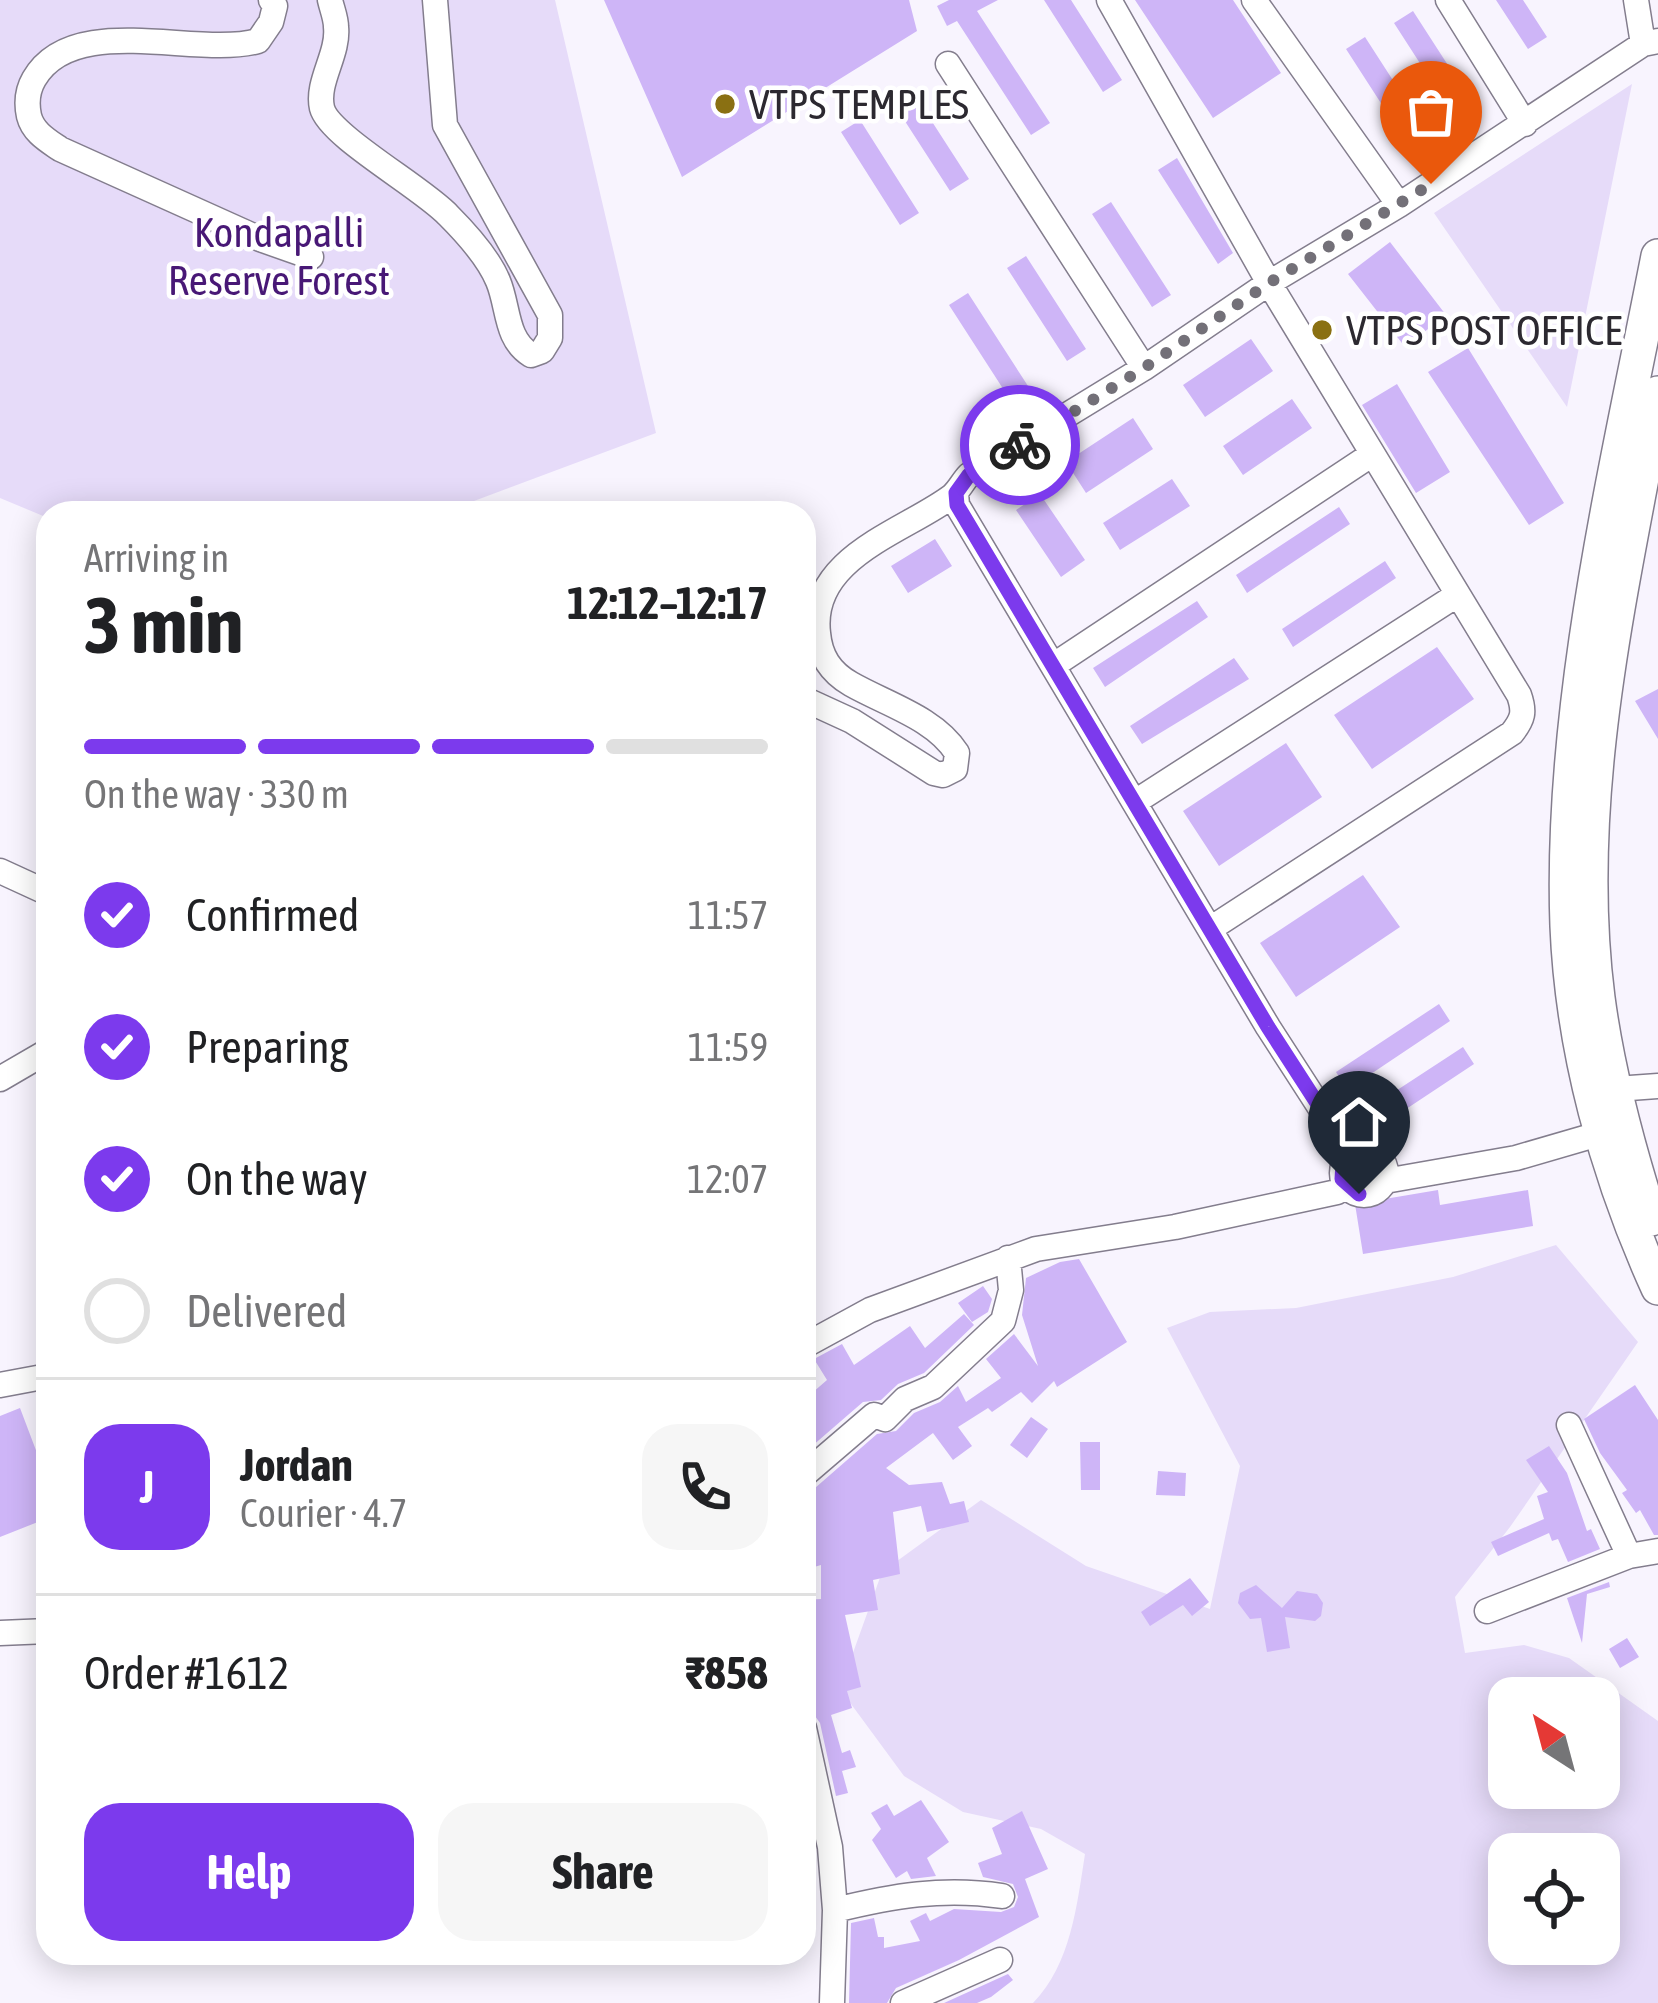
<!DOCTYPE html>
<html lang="en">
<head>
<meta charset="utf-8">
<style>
	body { margin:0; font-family:"Asap Condensed",sans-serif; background:#f6f6f6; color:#202124; height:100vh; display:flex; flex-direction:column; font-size:45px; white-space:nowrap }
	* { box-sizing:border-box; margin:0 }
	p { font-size:39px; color:#757577 }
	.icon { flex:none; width:66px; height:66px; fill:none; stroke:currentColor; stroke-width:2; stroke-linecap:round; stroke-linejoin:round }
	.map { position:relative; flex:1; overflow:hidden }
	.side { position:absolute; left:36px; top:501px; width:780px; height:1464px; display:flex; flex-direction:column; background:#fff; border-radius:36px; box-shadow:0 6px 30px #0003 }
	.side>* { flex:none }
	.needle { width:78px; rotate:324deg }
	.tools { position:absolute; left:1488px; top:1677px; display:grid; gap:24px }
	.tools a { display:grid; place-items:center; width:132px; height:132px; border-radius:24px; background:#fff; box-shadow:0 6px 30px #0003; font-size:60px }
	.pin { position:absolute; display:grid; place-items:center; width:102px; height:102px; color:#fff; margin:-123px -51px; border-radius:50% 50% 50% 0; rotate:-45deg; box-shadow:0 0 12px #0007 }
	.pin .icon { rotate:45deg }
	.courier { position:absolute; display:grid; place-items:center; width:120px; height:120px; margin:-60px; border:9px solid #7c3aed; border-radius:50%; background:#fff; color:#222; box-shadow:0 3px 15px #0007 }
	.summary em { font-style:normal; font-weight:700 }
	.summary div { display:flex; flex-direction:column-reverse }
	.summary { display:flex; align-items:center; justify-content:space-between; height:204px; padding:0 48px }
	h1 { font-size:78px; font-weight:700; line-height:90px }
	.bar { display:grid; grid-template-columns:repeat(4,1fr); gap:18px 12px; align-content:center; height:144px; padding:0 48px }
	.bar i { height:15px; border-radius:9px; background:#e0e0e0 }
	.bar .on { background:#7c3aed }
	.bar p { grid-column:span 4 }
	.line { display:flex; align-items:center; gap:30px; padding:0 48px; border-top:3px solid #e0e0e0 }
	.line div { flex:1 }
	.round { display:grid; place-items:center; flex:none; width:126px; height:126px; border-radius:36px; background:#f6f6f6 }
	ol { padding:0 48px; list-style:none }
	li { display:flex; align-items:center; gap:36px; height:132px }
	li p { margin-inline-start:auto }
	li .icon { padding:12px; border-radius:50%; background:#7c3aed; color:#fff; stroke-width:4 }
	li:last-child { color:#757577 }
	li i { width:66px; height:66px; border:6px solid #e0e0e0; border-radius:50% }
	.action { display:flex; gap:24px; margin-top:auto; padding:24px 48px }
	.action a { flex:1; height:138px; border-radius:36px; background:#7c3aed; color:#fff; font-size:48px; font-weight:700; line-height:138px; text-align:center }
	.action a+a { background:#f6f6f6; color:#202124 }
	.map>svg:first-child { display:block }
	.green { fill:#e6dbf9; fill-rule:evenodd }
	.building { fill:#ceb5f7 }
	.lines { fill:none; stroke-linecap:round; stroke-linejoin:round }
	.minor-casing { stroke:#837d8d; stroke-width:27 }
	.highway-casing { stroke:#837d8d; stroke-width:36 }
	.minor { stroke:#fff; stroke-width:24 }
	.highway { stroke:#fff; stroke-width:33 }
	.done { stroke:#737078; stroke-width:12; stroke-dasharray:0 21.6 }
	.route { stroke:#7c3aed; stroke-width:15 }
	.poi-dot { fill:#8a7012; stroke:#fff; stroke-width:4.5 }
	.labels { text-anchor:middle; stroke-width:9; stroke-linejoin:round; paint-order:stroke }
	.poi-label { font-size:42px; fill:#2c2930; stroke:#fff; text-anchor:start }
	.park-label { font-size:42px; fill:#481876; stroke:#fff }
</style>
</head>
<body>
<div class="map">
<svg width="1658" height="2003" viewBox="0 0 1658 2003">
	<rect width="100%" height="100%" fill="#f8f4fe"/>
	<!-- green -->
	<path class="green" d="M0,0H555L656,433L442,513H48V518L0,498Z
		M1632,84L1567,407L1434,213Z
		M1556,1245L1638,1342L1510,1527L1455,1597L1465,1653L1524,1645L1569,1658L1658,1721V2003H1033C1071,1964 1077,1905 1085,1854L1041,1829L963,1812L904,1776L840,1689L882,1572L981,1500L1086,1566L1210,1609L1240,1466L1167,1328L1210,1312L1296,1308L1453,1277ZM1509,1698H1599V1788H1509ZM1509,1854H1599V1944H1509Z"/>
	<!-- building -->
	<path class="building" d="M604,0H909L917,31L682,177Z
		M949,0H998L977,11L1050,123L1031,135L957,21L947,26L937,6Z
		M1044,0H1071L1122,80L1103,92Z
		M1135,0H1233L1281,73L1213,118Z
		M1496,0H1523L1547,37L1528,49Z
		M1413,11L1473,104L1454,116L1394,23Z
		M1365,37L1425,130L1406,142L1346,49Z
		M909,86L969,179L950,191L890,98Z
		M860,120L919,213L900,225L841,132Z
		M1177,158L1233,253L1218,264L1158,170Z
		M1111,202L1171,295L1152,307L1092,214Z
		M1390,242L1446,315L1405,347L1348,274Z
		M1026,256L1086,349L1067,361L1007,268Z
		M968,293L1028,386L1009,398L949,305Z
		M1251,339L1273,371L1205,417L1183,385Z
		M1468,348L1564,503L1529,525L1428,372Z
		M1397,384L1450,472L1416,493L1362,405Z
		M1292,399L1312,428L1243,475L1223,446Z
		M1133,418L1153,449L1086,493L1066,462Z
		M1172,479L1190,506L1120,550L1103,523Z
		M1040,494L1085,560L1061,577L1016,510Z
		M1339,507L1350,524L1247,593L1236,575Z
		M935,539L952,566L908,593L891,566Z
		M1385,561L1396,578L1293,647L1282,629Z
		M1197,601L1208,617L1105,687L1093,668Z
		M1437,647L1474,699L1372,769L1334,715Z
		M1234,658L1249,679L1142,744L1130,726Z
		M1658,689V739L1635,701Z
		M1286,743L1322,797L1219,866L1183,811Z
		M1363,875L1400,927L1296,997L1260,943Z
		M1439,1004L1450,1021L1347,1090L1336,1072Z
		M1463,1047L1474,1064L1370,1133L1359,1115Z
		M1438,1190L1440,1205L1528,1190L1533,1226L1363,1254L1355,1204Z
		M1079,1259L1127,1342L1057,1387L1054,1381L1032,1403L1021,1392L992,1412L988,1408L958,1427L972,1446L953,1460L933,1433L886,1468L909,1485L942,1482L950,1504L964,1501L969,1522L927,1532L921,1506L893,1512L900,1574L873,1580L878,1610L845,1615L861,1687L847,1691L852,1708L831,1715L842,1753L850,1750L856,1767L842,1771L848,1793L836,1796L820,1723L815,1716L804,1712V1600L821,1599V1565L804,1570V1491L815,1488L877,1434L896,1431L914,1413L940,1402L958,1386L966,1402L1001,1378L986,1359L1014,1334L1038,1366L1022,1315L1026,1278L1060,1262Z
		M983,1286L992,1299L988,1312L972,1322L958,1303Z
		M964,1314L974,1325L924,1373L898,1384L881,1400L863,1402L804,1453V1400L827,1380L814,1359L842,1344L854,1365L910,1326L925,1348Z
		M1635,1385L1658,1420V1535H1654L1640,1510L1636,1513L1622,1493L1627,1490L1600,1453L1584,1419Z
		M20,1408L48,1482V1518L0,1537V1416Z
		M1031,1417L1048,1429L1027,1458L1010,1445Z
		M1080,1442H1100V1490H1081Z
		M1549,1446L1567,1473L1587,1531L1591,1529L1600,1549L1568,1562L1558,1539L1552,1541L1549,1533L1498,1556L1491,1542L1544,1519L1537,1496L1548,1492L1526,1460Z
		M1158,1471L1186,1473L1185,1496L1156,1495Z
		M1190,1578L1209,1602L1192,1616L1183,1605L1150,1626L1141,1612Z
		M1609,1582L1610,1587L1587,1594L1582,1643L1567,1598Z
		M1256,1585L1282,1608L1297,1591L1317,1594L1323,1603L1321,1616L1315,1621L1285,1617L1290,1648L1267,1652L1261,1618L1250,1619L1238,1603L1240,1593Z
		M1627,1638L1639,1657L1620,1668L1609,1649Z
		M921,1800L949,1842L927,1858L936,1876L911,1879L907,1871L896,1878L872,1840L881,1829L871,1813L887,1804L894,1816Z
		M1022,1811L1048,1869L1025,1879L1039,1917L959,1960L896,1988L887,2003H849L851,1923L874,1918L878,1937H884V1948L920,1941L910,1921L926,1913L930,1921L954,1909L1001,1912L1014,1907L1018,1897L1013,1884L983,1877L978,1863L1002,1854L992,1828Z
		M1008,1974L1013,1980L991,1997L977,2003H944Z"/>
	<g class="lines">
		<!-- minor casing -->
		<g class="minor-casing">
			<path id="minor" d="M271,0L275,6L271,22L258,41C196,58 73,11 34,79C27,91 26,102 29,116C33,132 47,140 60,149L260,239L311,257
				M330,0C332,9 336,18 336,27C339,54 316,82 322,108C329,136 423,188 448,215C466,233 488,257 498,281C509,307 505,339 531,355L542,351L550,338V315L445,125L435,0
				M1109,0L1269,283L1519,695C1525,712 1523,719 1512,733L1210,929
				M1254,0L1399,205
				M1448,0L1525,124
				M1636,0L1643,44
				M948,64L1144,368
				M956,493L957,505L1268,1027L1350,1154
				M1054,665L1371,455
				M804,699L852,721L934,773L943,775L955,769L957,753C935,718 886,704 851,684C830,672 820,656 818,633C809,557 906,531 952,496C959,490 963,481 969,475L1144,368L1269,283L1399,205L1643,44L1658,41
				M1135,802L1457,595
				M0,871L48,893
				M0,1079L48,1051
				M1616,1089L1658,1086
				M1342 1173a22 22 0 1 1 44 0a22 22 0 1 1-44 0Z
				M1385,1181L1516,1158L1602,1133
				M804,1346L870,1310L1036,1249L1175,1227L1337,1192L1346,1186
				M0,1385L48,1376
				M1569,1425L1629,1556
				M804,1475L874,1415L885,1419L905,1399L933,1387L1003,1321L1011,1290L1008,1258
				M1487,1611L1629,1556L1658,1551
				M0,1633L48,1631
				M804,1728L830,1847L835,1910L832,2003
				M835,1910C892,1896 943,1887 1002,1896
				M903,2003L1000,1960"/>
		</g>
		<!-- highway casing -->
		<g class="highway-casing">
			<path id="highway" d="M1658,256C1616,471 1559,706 1567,926C1572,1050 1607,1176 1658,1288
				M1651,1219C1628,1147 1608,1073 1598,998C1572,796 1622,591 1658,393"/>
		</g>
		<!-- minor -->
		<use href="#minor" class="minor"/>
		<!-- highway -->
		<use href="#highway" class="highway"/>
	</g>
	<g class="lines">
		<!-- done -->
		<path class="done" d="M1020,445L1144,368L1269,283L1431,184"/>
		<!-- route -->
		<path class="route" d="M1020,445L969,475L956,493L957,505L1268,1027L1350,1154L1343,1164L1342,1179L1359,1194"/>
	</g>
	<!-- markers -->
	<g class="poi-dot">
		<circle cx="725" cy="104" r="12"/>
		<circle cx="1322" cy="330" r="12"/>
	</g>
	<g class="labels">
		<!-- poi labels -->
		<g class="poi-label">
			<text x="749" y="119">VTPS TEMPLES</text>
			<text x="1346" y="345">VTPS POST OFFICE</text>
		</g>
		<!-- park labels -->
		<g class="park-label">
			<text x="279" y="247">Kondapalli<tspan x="279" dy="48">Reserve Forest</tspan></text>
		</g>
	</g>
</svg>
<div class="tools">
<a><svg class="needle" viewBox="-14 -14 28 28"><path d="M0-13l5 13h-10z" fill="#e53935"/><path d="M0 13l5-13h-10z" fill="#757577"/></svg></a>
<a><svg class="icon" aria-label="locate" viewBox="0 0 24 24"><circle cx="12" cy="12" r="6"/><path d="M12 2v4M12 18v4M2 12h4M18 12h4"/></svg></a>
</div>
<div class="pin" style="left:1431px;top:184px;background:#ea580c"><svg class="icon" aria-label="bag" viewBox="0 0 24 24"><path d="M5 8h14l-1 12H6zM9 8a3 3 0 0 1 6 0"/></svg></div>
<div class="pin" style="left:1359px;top:1194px;background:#1f2937"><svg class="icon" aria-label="home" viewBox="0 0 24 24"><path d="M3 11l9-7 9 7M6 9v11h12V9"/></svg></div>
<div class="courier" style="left:1020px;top:445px"><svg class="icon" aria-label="bike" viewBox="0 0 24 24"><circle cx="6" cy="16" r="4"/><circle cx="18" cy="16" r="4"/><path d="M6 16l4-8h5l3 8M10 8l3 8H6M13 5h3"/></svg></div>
<section class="side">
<div class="summary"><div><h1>3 min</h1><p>Arriving in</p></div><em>12:12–12:17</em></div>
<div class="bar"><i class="on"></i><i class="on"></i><i class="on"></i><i></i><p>On the way · 330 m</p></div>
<ol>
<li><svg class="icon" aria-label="check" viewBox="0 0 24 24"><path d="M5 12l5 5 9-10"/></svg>Confirmed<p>11:57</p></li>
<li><svg class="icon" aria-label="check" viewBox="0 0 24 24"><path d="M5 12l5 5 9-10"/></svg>Preparing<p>11:59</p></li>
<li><svg class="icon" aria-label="check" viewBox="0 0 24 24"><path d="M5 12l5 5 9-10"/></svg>On the way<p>12:07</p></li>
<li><i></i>Delivered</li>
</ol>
<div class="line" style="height:216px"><b class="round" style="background:#7c3aed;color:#fff">J</b><div><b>Jordan</b><p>Courier · 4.7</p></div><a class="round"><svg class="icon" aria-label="phone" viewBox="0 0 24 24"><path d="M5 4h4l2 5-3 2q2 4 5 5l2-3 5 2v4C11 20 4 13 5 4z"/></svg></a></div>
<div class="line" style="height:156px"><div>Order #1612</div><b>₹858</b></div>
<div class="action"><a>Help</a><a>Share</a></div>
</section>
</div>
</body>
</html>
